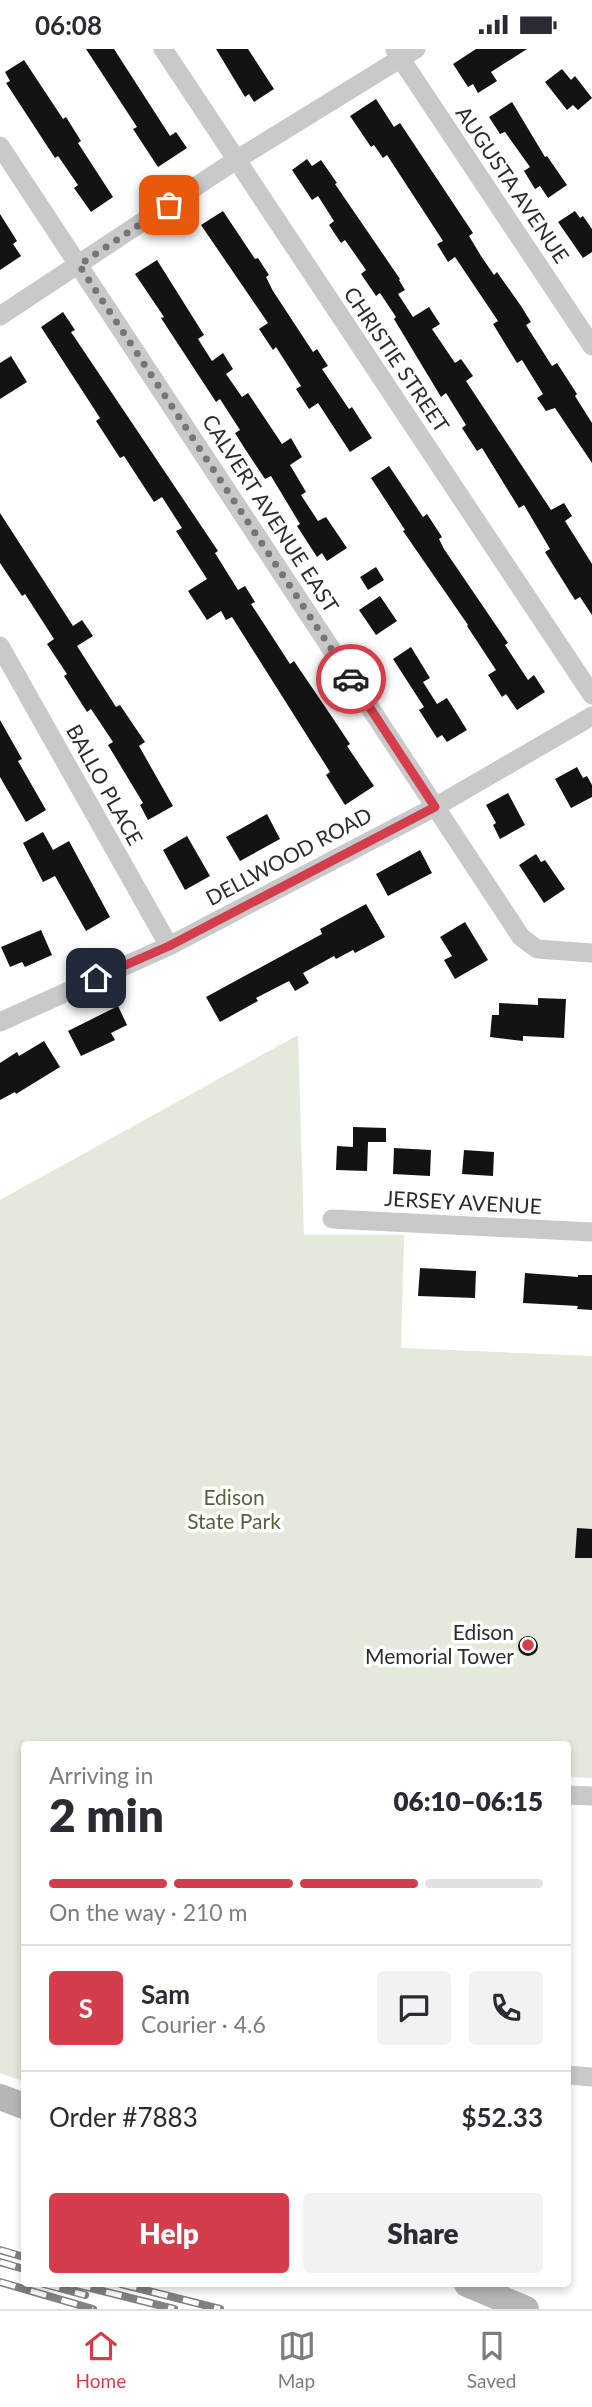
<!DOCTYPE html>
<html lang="en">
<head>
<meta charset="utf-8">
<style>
	body { margin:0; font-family:Lato,sans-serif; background:#f2f2f3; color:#2b2b33; height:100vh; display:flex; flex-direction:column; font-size:26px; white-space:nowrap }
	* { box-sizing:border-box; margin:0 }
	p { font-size:23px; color:#7c7c81 }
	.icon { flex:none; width:38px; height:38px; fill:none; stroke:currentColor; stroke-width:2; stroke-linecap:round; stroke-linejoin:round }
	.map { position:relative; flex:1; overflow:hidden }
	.details { position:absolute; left:21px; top:1692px; width:550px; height:546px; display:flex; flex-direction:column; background:#fff; border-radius:7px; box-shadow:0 4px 10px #0003 }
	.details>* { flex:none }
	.pin { position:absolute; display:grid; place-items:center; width:60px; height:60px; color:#fff; margin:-30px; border-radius:14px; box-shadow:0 4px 10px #0006 }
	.courier { position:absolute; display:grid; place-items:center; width:70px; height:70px; margin:-35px; border:5px solid #d43e4c; border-radius:50%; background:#fff; color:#222; box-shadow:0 2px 9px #0007 }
	.headline em { font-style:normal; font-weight:800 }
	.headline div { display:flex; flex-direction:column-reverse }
	.headline { display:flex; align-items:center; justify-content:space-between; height:119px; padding:0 28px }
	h1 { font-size:46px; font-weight:800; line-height:52px }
	.bar { display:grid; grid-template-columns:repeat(4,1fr); gap:10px 7px; align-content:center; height:84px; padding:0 28px }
	.bar i { height:9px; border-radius:5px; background:#e1e1e2 }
	.bar .on { background:#d43e4c }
	.bar p { grid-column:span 4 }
	.line { display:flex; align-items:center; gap:18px; padding:0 28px; border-top:2px solid #e1e1e2 }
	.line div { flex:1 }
	.round { display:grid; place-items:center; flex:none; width:74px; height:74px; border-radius:7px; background:#f2f2f3 }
	.primary-button { display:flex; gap:14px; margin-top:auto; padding:14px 28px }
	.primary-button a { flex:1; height:80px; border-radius:7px; background:#d43e4c; color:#fff; font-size:28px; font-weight:800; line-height:80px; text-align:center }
	.primary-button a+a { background:#f2f2f3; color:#2b2b33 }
	.status { display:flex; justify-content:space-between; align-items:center; height:49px; padding:0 35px; background:#fff; direction:ltr }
	.status svg { height:19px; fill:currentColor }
	.dock { display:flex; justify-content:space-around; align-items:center; height:98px; border-top:2px solid #e1e1e2; background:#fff; font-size:19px; color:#7c7c81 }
	.dock a { display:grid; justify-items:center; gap:4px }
	.dock .on { color:#d43e4c }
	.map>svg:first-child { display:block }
	.green { fill:#e3e9db }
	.building { fill:#131313 }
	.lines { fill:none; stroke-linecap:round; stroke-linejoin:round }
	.minor { stroke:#c9c9c9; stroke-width:19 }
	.secondary { stroke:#b6b6b6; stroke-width:26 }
	.rail-casing { stroke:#818181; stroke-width:8 }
	.rail { stroke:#fff; stroke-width:5; stroke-dasharray:16; stroke-linecap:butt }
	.done { stroke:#767676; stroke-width:7; stroke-dasharray:0 12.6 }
	.route { stroke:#d43e4c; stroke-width:9 }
	.poi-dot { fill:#d43e4c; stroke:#fff; stroke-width:2.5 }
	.labels { text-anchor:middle; stroke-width:7; stroke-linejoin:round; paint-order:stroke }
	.street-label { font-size:21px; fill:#2c2c2c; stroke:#fff }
	.park-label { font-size:21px; fill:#51643e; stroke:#fff }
	.poi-label { font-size:21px; fill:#2c2c2c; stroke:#fff; text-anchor:end }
</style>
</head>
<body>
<div class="status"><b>06:08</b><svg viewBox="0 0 49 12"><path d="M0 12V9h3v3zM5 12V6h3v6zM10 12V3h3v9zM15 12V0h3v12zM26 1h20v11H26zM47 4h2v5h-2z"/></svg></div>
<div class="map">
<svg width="592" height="2260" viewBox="0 0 592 2260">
	<rect width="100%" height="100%" fill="#fff"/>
	<!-- green -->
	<path class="green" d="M298,986L304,1186H404L401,1299L592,1307V1729L567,1728V1696H24V2033L0,2024V1151Z"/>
	<!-- building -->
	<path class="building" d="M86,0H114L170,87L176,83L187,99L158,118L133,80L137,78Z
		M216,0H248L274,40L254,53L249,45L245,48Z
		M476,0H527L491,23L497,32L478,44L473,35L468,38L453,15Z
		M24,11L63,70L66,68L81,92L78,94L113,148L91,163L74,139L78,136L58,107L55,109L6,34L10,32L5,23Z
		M562,20L571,31L575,27L592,49L578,61L573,56L567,61L545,33Z
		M376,50L394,78L400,74L473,184L469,187L481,207L494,226L497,223L521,257L531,273L526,276L552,317L557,314L577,345L575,347L592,374V414L555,359L546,362L537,349L543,345L522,311L517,314L493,275L498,272L455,208L448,213L437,195L443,192L387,106L383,109L374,96L371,98L350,67Z
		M512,53L545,108L547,107L567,136L548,149L540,137L535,140L524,122L530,118L505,83L500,85L489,68Z
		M307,110L312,117L321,111L337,134L335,135L400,230L399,231L405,241L398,245L413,268L429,258L440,275L432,280L455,314L461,310L473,327L466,332L551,461L564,454L572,467L565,472L592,515V566L580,548L575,551L545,503L550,500L524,456L519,459L482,399L477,402L462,379L466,376L446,344L441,348L394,270L396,268L380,244L376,247L361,225L366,221L345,191L341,194L329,176L334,172L318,147L312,151L292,121Z
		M223,162L255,210L258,209L269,226L266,228L273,242L313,303L317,300L328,317L322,320L349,360L352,358L372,389L350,403L318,354L309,360L296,340L301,337L276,298L273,301L259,280L268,274L201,176Z
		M575,162L580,169L583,167L592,180V203L583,209L558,173Z
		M0,165L17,192L13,195L21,207L0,221Z
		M157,211L204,286L198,290L212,312L223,304L233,320L226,325L242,348L248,344L282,395L291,389L302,408L290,416L306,443L301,446L318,472L326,468L347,499L327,512L322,504L317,508L297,477L300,475L271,427L265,430L245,400L235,384L240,381L220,350L216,353L161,269L164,268L135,225Z
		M63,263L75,281L71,283L218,502L215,504L238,541L245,537L255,553L251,555L290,615L294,612L330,665L350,695L347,697L374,737L345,756L326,726L330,723L232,568L226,571L221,562L207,571L188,542L207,530L176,482L182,479L162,448L154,453L124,407L120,409L96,372L100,369L41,278Z
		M11,307L27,333L0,350V314Z
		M389,417L423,468L427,465L442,488L439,490L444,500L508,594L505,596L528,631L534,626L545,643L517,661L506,645L502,648L488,626L496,621L467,577L468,576L403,482L405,481L371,429Z
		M0,464L73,577L82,571L93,587L77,597L116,658L120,656L145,693L139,697L173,757L148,771L140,756L143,754L108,696L113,693L91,660L87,663L64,627L67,625L47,595L54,590L25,545L22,547L0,514Z
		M376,518L384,531L368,541L360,528Z
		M380,547L397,572L376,586L359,561Z
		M411,598L430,629L423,633L437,655L447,649L467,681L447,693L442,686L437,689L419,661L424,658L393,610Z
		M0,671L22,710L18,712L46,761L26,773L0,728Z
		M577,718L583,729L587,727L592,736V748L571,759L555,730Z
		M508,744L525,776L500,790L493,776L496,774L486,756Z
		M267,765L280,790L240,812L226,788Z
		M43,783L53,801L69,792L110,868L86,882L55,827L43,833L23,794Z
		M187,787L210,827L185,841L163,801Z
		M420,801L432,824L388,847L376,825Z
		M536,805L541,813L545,811L565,840L544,854L519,816Z
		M366,855L385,888L355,904L353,901L336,910L334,907L303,924L309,934L295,942L289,932L256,949L258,952L220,973L206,948L322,885L320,880Z
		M465,873L488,911L455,930L444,911L452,907L440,888Z
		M41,881L52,906L25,918L22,913L10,918L1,898Z
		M538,949L566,950L564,989L523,987V992L490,988L492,966H499V954L538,956Z
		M118,957L127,976L111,984L115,991L81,1007L68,982Z
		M44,992L60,1018L16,1045L15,1043L0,1051V1014L17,1003L19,1007Z
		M353,1078L386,1079V1093H368L367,1122L336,1121L337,1097L353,1098Z
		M394,1099L431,1101L430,1127L393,1125Z
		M464,1101L494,1103L493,1127L462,1125Z
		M420,1219L476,1222L475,1249L418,1247Z
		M525,1224L578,1228V1226H592V1261L577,1260L578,1257L523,1254Z
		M577,1479L592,1480V1509H575Z
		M518 1597a10 10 0 1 1 20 0a10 10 0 1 1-20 0Z"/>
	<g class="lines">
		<!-- minor -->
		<path class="minor" d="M163,0L592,646
			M395,1L592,297
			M0,97L521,888L537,900L592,904
			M0,267L236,111L416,0
			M0,597L169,897
			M0,973L169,897L435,758L592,667
			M332,1170L592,1183
			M567,1746L592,1747
			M567,2026L592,2028"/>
		<!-- secondary -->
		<path class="secondary" d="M0,2048L24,2057
			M467,2235L526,2260"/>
		<!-- rail casing -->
		<g class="rail-casing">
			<path id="rail" d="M0,2201L24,2208
				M0,2213L24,2220
				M0,2233L93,2260
				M44,2235L85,2246
				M75,2235L174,2260
				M121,2235L220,2260"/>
		</g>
		<!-- rail -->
		<use href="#rail" class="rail"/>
	</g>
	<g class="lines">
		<!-- done -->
		<path class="done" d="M169,156L79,216L351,630"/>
		<!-- route -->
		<path class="route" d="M96,929L169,897L435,758L351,630"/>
	</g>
	<!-- markers -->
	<circle class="poi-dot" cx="528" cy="1596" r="7"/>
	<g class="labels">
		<!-- street labels -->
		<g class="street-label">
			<text transform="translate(512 136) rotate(56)" y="7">AUGUSTA AVENUE</text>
			<text transform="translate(396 311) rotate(56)" y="7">CHRISTIE STREET</text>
			<text transform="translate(270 465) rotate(57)" y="7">CALVERT AVENUE EAST</text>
			<text transform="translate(104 736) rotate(61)" y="7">BALLO PLACE</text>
			<text transform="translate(289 808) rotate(-28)" y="7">DELLWOOD ROAD</text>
			<text transform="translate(463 1154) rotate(3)" y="7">JERSEY AVENUE</text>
		</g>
		<!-- park labels -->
		<g class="park-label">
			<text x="234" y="1456">Edison<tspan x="234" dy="24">State Park</tspan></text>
		</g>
		<!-- poi labels -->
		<g class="poi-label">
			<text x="514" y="1591">Edison<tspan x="514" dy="24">Memorial Tower</tspan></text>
		</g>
	</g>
</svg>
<div class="pin" style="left:169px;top:156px;background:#ea580c"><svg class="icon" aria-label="bag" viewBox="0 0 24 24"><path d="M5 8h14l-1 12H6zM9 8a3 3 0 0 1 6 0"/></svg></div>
<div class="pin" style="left:96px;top:929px;background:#1f2937"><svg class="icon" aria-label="home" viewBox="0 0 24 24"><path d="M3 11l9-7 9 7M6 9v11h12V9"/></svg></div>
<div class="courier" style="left:351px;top:630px"><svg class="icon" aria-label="car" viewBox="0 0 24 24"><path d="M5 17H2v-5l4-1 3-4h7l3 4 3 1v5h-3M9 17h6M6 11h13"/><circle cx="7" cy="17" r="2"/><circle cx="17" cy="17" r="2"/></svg></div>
<section class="details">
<div class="headline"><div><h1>2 min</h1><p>Arriving in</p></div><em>06:10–06:15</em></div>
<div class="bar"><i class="on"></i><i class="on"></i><i class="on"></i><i></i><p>On the way · 210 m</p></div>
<div class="line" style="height:126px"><b class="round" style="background:#d43e4c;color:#fff">S</b><div><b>Sam</b><p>Courier · 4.6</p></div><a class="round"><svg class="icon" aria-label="chat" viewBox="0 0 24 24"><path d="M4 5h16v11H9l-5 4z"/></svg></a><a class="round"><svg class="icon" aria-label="phone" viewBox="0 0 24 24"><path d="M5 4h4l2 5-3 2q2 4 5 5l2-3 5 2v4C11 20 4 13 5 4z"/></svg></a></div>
<div class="line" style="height:91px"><div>Order #7883</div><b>$52.33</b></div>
<div class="primary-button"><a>Help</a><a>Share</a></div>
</section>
</div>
<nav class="dock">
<a class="on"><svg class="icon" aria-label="home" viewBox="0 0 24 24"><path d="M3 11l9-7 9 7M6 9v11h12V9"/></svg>Home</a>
<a><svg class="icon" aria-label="map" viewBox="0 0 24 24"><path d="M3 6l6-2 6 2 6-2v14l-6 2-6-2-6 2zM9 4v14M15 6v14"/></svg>Map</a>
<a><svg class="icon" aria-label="saved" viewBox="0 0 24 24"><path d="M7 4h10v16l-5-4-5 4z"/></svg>Saved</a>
</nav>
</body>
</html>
